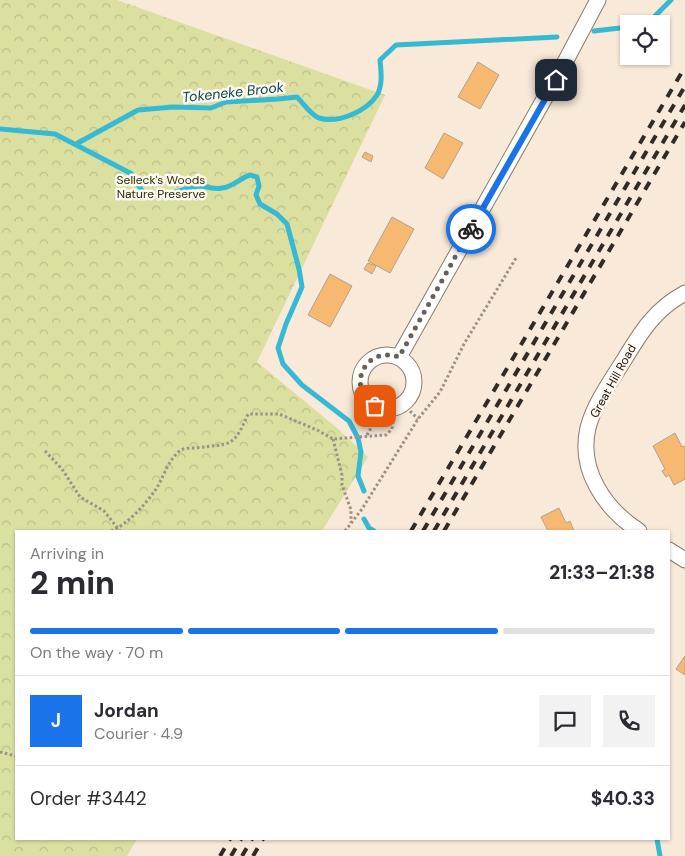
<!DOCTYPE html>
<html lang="en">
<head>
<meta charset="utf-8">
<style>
	body { margin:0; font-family:"DM Sans",sans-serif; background:#f2f2f3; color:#2b2b33; height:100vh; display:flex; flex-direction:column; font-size:19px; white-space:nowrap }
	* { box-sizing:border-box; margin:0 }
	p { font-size:16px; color:#7c7c81 }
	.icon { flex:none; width:28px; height:28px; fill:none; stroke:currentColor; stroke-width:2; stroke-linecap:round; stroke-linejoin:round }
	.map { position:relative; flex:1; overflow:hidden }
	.drawer { position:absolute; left:15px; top:530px; width:655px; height:310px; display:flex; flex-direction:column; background:#fff; border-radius:0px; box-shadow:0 1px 4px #0004 }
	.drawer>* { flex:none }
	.fabs { position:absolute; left:620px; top:15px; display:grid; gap:10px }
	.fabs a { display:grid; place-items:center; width:50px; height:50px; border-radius:0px; background:#fff; box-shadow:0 1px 4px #0004; font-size:25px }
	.pin { position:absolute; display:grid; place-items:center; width:42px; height:42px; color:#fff; margin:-21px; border-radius:10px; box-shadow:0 2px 8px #0006 }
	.courier { position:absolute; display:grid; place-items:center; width:50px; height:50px; margin:-25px; border:4px solid #1a73e8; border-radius:50%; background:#fff; color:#222; box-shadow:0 1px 6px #0007 }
	.head em { font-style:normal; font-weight:800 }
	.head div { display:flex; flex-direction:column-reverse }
	.head { display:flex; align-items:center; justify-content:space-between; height:85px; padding:0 15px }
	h1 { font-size:32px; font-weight:800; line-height:38px }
	.bar { display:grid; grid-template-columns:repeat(4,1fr); gap:8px 5px; align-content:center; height:60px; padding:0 15px }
	.bar i { height:6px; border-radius:4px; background:#e1e1e2 }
	.bar .selected { background:#1a73e8 }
	.bar p { grid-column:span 4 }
	.line { display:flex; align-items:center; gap:12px; padding:0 15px; border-top:1px solid #e1e1e2 }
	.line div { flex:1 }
	.round { display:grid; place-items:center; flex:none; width:52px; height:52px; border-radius:0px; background:#f2f2f3 }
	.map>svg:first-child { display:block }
	.park { fill:url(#park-crowns) }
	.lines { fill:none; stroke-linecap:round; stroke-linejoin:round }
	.stream { stroke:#36bad3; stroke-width:5 }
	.building { fill:#f7b971; stroke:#b0a293 }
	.minor-casing { stroke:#8a7c6e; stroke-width:17 }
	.path { stroke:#9c9186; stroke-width:3; stroke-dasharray:2.5 2.5; stroke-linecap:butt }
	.minor { stroke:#fff; stroke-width:15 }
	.rail { stroke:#312b25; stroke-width:4; stroke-dasharray:9 9; stroke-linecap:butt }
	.done { stroke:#685f56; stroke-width:5; stroke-dasharray:0 9 }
	.route { stroke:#1a73e8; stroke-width:6 }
	.labels { text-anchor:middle; stroke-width:5; stroke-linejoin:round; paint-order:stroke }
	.park-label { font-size:12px; fill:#2c2d05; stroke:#fef8f1 }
	.street-label { font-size:12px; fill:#1a1510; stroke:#fef8f1 }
	.water-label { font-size:14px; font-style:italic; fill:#0b454f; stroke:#fef8f1 }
</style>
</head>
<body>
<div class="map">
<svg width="685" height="856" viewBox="0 0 685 856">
	<defs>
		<pattern id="park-crowns" width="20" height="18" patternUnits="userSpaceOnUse" patternTransform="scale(1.25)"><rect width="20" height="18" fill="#dbe0a1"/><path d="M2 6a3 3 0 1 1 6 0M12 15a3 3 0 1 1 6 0" fill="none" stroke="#bbbf8a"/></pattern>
	</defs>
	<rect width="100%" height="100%" fill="#f8e9d9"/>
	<!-- park -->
	<path class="park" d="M0,0H117L385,95L257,362L337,428L368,457L322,531H16V839H137L127,856H0Z"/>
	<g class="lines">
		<!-- stream -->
		<path class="stream" d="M647,24L671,0
			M594,31L629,27
			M0,129L55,134L132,174C136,179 139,190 145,193C162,200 182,188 199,186C206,186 215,190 222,188C233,187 240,178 250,175L257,177L259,186L256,195L260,204L277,214L287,224L299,269L302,287L286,324L278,348L283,364L302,385L349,421L358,438L361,452L358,476L364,491
			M76,144L138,110L173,107L211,108L226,102L278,99L297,97C303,103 311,115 319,118C338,124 367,111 377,95C383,85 381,71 380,60L396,45L557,37
			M364,519L369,528L374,531
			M657,839L660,856"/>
	</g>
	<!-- building -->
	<path class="building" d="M478,62L499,75L480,109L458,97Z
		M444,133L463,143L443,179L425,168Z
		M365,152L373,156L371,162L362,157Z
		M392,217L414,229L390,273L368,261Z
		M368,263L376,266L372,274L364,269Z
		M330,274L352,286L330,327L308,315Z
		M675,433L682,447L684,446L685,447V479L674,485L669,475L666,477L662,471L665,469L653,446Z
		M559,508L566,523L570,521L574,531H548L541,517Z
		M685,656V675L676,669Z"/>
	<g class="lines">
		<!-- minor casing -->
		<g class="minor-casing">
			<path id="minor" d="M360 382a27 27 0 1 1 54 0a27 27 0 1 1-54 0Z
				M399,357L565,62L598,0
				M639,531C605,509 578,470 588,428C594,404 611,381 624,360C641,332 655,309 685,293
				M669,550L685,560"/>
		</g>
		<!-- path -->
		<path class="path" d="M403,404L418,419
			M367,435L376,419L378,407
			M333,439L342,475V485L351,510V523
			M45,451L62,469L80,497L104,511L120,531
			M111,531C128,524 145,505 156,489C164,477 168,459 181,450C184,448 191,448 196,448C231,443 233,449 248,414H279L317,430L333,439L386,435L392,429L393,421L389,409
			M345,531L362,509L418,419L440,392L464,344L516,258
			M0,752L16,756"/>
		<!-- minor -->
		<use href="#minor" class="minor"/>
		<!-- rail -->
		<path class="rail" d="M411,531L685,67
			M423,531L685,86
			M434,531L685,105
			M444,531L685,122
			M220,856L230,839
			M231,856L241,839
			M242,856L252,839
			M253,856L263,839"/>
	</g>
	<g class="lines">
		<!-- done -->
		<path class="done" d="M375,406C345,388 365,345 399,357L471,229"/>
		<!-- route -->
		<path class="route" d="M471,229L556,80"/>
	</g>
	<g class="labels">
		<!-- park labels -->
		<g class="park-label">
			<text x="161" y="184">Selleck's Woods<tspan x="161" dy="14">Nature Preserve</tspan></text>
		</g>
		<!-- street labels -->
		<g class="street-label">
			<text transform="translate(613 381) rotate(-61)" y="4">Great Hill Road</text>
		</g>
		<!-- water labels -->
		<g class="water-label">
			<text transform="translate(233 92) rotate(-6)" y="5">Tokeneke Brook</text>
		</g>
	</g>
</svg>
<div class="fabs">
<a><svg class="icon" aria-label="locate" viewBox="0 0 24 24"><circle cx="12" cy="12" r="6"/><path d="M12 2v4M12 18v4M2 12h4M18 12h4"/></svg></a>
</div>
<div class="pin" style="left:375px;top:406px;background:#ea580c"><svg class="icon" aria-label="bag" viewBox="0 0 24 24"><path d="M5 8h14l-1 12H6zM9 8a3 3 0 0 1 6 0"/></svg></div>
<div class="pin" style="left:556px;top:80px;background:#1f2937"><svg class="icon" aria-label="home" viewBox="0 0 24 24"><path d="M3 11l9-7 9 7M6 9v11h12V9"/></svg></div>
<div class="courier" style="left:471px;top:229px"><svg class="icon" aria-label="bike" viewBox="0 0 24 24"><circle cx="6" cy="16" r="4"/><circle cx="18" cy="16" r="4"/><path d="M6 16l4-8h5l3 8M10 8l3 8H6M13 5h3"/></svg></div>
<section class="drawer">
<div class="head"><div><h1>2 min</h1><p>Arriving in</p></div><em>21:33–21:38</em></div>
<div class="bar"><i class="selected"></i><i class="selected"></i><i class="selected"></i><i></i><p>On the way · 70 m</p></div>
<div class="line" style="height:90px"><b class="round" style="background:#1a73e8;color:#fff">J</b><div><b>Jordan</b><p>Courier · 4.9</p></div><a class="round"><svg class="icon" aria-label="chat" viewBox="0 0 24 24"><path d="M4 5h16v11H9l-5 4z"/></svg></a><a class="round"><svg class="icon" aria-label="phone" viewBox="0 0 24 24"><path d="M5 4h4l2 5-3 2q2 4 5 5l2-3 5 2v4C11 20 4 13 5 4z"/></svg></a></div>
<div class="line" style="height:65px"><div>Order #3442</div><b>$40.33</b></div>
</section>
</div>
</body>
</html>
